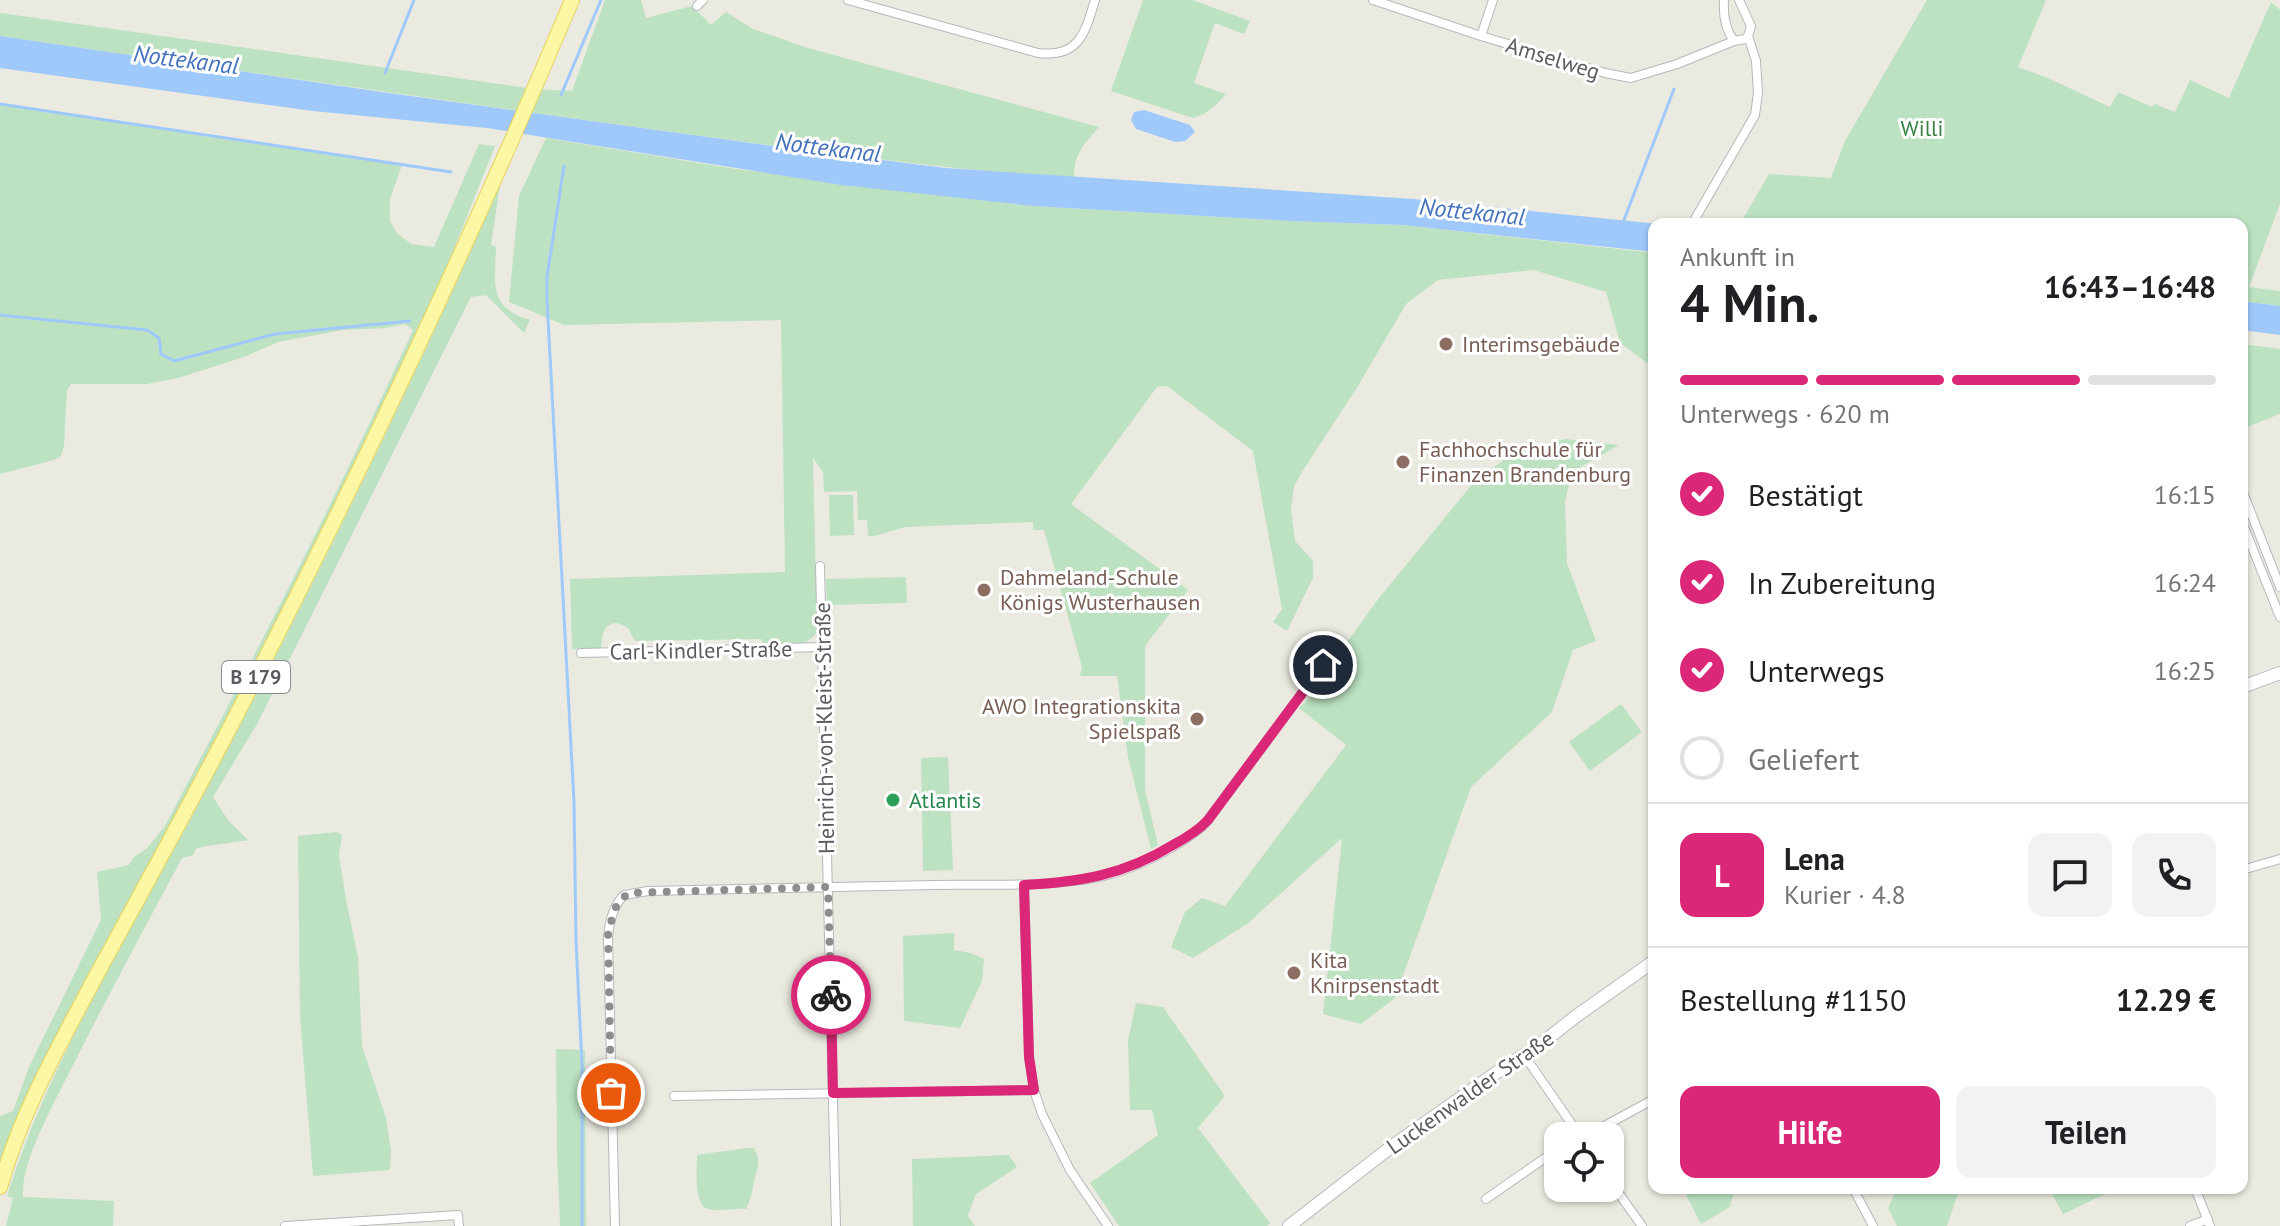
<!DOCTYPE html>
<html lang="de">
<head>
<meta charset="utf-8">
<style>
	body { margin:0; font-family:"PT Sans",sans-serif; background:#f2f2f2; color:#202124; height:100vh; display:flex; flex-direction:column; font-size:30px; white-space:nowrap }
	* { box-sizing:border-box; margin:0 }
	p { font-size:26px; color:#757577 }
	.icon { flex:none; width:44px; height:44px; fill:none; stroke:currentColor; stroke-width:2; stroke-linecap:round; stroke-linejoin:round }
	.map { position:relative; flex:1; overflow:hidden }
	.details { position:absolute; left:1648px; top:218px; width:600px; height:976px; display:flex; flex-direction:column; background:#fff; border-radius:16px; box-shadow:0 2px 6px #0004 }
	.details>* { flex:none }
	.tools { position:absolute; left:1544px; top:1122px; display:grid; gap:16px }
	.tools a { display:grid; place-items:center; width:80px; height:80px; border-radius:16px; background:#fff; box-shadow:0 2px 6px #0004; font-size:40px }
	.pin { position:absolute; display:grid; place-items:center; width:68px; height:68px; color:#fff; margin:-34px; border:4px solid #fff; border-radius:50%; box-shadow:0 2px 8px #0007 }
	.courier { position:absolute; display:grid; place-items:center; width:80px; height:80px; margin:-40px; border:6px solid #db2777; border-radius:50%; background:#fff; color:#222; box-shadow:0 2px 10px #0007 }
	.summary em { font-style:normal; font-weight:700 }
	.summary div { display:flex; flex-direction:column-reverse }
	.summary { display:flex; align-items:center; justify-content:space-between; height:136px; padding:0 32px }
	h1 { font-size:52px; font-weight:700; line-height:60px }
	.bar { display:grid; grid-template-columns:repeat(4,1fr); gap:12px 8px; align-content:center; height:96px; padding:0 32px }
	.bar i { height:10px; border-radius:6px; background:#e0e0e0 }
	.bar .active { background:#db2777 }
	.bar p { grid-column:span 4 }
	.line { display:flex; align-items:center; gap:20px; padding:0 32px; border-top:2px solid #e0e0e0 }
	.line div { flex:1 }
	.round { display:grid; place-items:center; flex:none; width:84px; height:84px; border-radius:16px; background:#f2f2f2 }
	ol { padding:0 32px; list-style:none }
	li { display:flex; align-items:center; gap:24px; height:88px }
	li p { margin-inline-start:auto }
	li .icon { padding:8px; border-radius:50%; background:#db2777; color:#fff; stroke-width:4 }
	li:last-child { color:#757577 }
	li i { width:44px; height:44px; border:4px solid #e0e0e0; border-radius:50% }
	.button { display:flex; gap:16px; margin-top:auto; padding:16px 32px }
	.button a { flex:1; height:92px; border-radius:16px; background:#db2777; color:#fff; font-size:32px; font-weight:700; line-height:92px; text-align:center }
	.button a+a { background:#f2f2f2; color:#202124 }
	.map>svg:first-child { display:block }
	.green { fill:#bce2c1 }
	.water { fill:#a0c9fb }
	.lines { fill:none; stroke-linecap:round; stroke-linejoin:round }
	.stream { stroke:#a0c9fb; stroke-width:3 }
	.minor-casing { stroke:#b6b7bc; stroke-width:10 }
	.secondary-casing { stroke:#b6b8be; stroke-width:14 }
	.primary-casing { stroke:#ebd259; stroke-width:16 }
	.minor { stroke:#fff; stroke-width:8 }
	.secondary { stroke:#fff; stroke-width:12 }
	.primary { stroke:#fbf7a4; stroke-width:14 }
	.done { stroke:#8c8d8d; stroke-width:8; stroke-dasharray:0 14.4 }
	.route { stroke:#db2777; stroke-width:10 }
	.education-dot { fill:#8d6e63; stroke:#fff; stroke-width:3 }
	.leisure-dot { fill:#2e9e5b; stroke:#fff; stroke-width:3 }
	.labels { text-anchor:middle; stroke-width:6; stroke-linejoin:round; paint-order:stroke }
	.shield { fill:#fff; stroke:#8b8c90; stroke-width:2 }
	.shield-label { font-size:20px; font-weight:bold; fill:#595b60 }
	.street-label { font-size:22px; fill:#595b60; stroke:#fff }
	.park-label { font-size:22px; fill:#378142; stroke:#fff }
	.education-label { font-size:22px; fill:#785e54; stroke:#fff; text-anchor:start }
	.leisure-label { font-size:22px; fill:#27864d; stroke:#fff; text-anchor:start }
	.water-label { font-size:24px; font-style:italic; fill:#4472bd; stroke:#fff }
</style>
</head>
<body>
<div class="map">
<svg width="2280" height="1226" viewBox="0 0 2280 1226">
	<rect width="100%" height="100%" fill="#ebeae0"/>
	<!-- green -->
	<path class="green" d="M605,0H641L646,18L692,6L711,25L726,12L753,29L808,48L1099,127C1084,144 1074,154 1074,178C925,168 777,146 629,126C419,97 210,67 0,36V13L535,89L572,91Z
		M1143,0H1192L1250,21L1244,34L1215,23L1194,83L1226,94L1214,107L1204,114L1193,118L1111,91Z
		M1927,0H2046L2018,67L2048,78L2110,107L2118,92L2152,107L2155,104L2175,112L2190,80L2229,98L2271,2L2280,10V204L2249,287L2280,291V306L2242,301V224H1740L1769,174L1831,178L1845,141Z
		M0,104L402,165L390,199V221L397,233L411,244L434,247L479,144L495,146L448,264L380,412L0,1178V1116L13,1111L29,1067L101,920L97,872L129,865L133,858L147,848L165,826C251,663 336,499 413,330L405,324L386,328L343,330L278,342L244,357L178,378L147,384H71L67,390L64,446L61,456L54,460L0,474Z
		M546,138L736,169L1033,206L1291,221L1402,225L1654,253V368L1620,343L1606,292L1534,270L1438,280L1406,304L1358,386L1300,475L1294,487L1291,509L1295,541L1313,561V578L1287,631L1273,622L1282,609L1253,451L1167,386L1157,387L1071,504L1188,590L1145,646V790L1158,845L1151,849L1128,757L1117,676H1080L1082,667L1044,530H1033V522L905,527L875,536H868L867,520H858L857,491L824,492L823,472L813,458L817,632C805,649 784,645 764,646L761,639L635,641C632,637 631,633 629,629C626,626 621,624 617,623C602,623 602,638 601,649H572L570,579L785,572L781,320L564,325L509,302L519,196Z
		M500,185L491,245L496,247C495,283 488,308 530,320L524,333L486,295L471,297L257,724L213,797L228,820L248,840C239,842 200,846 196,849C195,851 194,853 193,855L182,858C143,931 104,1003 67,1077C52,1108 20,1164 23,1197L114,1201L113,1226H6L13,1198L7,1196C52,1054 134,927 203,795C309,595 409,392 500,185Z
		M2242,344L2280,349V414L2242,429Z
		M1565,439L1619,445L1572,472L1565,502L1567,563L1596,641L1573,650L1552,712L1471,787L1395,998L1361,1024L1323,1014L1342,838L1247,924L1193,958L1171,947L1185,912L1202,898L1225,906L1346,745L1299,708L1331,679L1334,660L1379,598L1474,482L1517,450Z
		M829,495H853L854,535L830,536Z
		M906,577L907,603L827,605L826,579Z
		M1621,704L1642,732L1590,771L1569,742Z
		M948,757L953,870L923,871L921,758Z
		M336,832L342,835L339,855L347,905L358,957L362,1046L386,1118L391,1150L390,1170L313,1176L300,1017L298,836Z
		M954,933V950L971,953L984,959L982,981L960,1028L904,1021L903,936Z
		M1136,1003L1163,1007L1225,1096L1198,1128L1270,1223L1267,1226H1119L1090,1183L1158,1135L1152,1110H1130L1128,1040Z
		M556,1049L585,1050L586,1226H560L557,1151Z
		M747,1148H754C762,1161 757,1168 754,1182C752,1192 751,1199 746,1209C737,1208 715,1212 708,1209C693,1204 697,1168 697,1155Z
		M1009,1155L1017,1167L976,1194L968,1216L975,1226H913L912,1159Z
		M1686,1188H1735L1730,1207L1701,1224L1685,1193Z
		M1906,1188H1960L1947,1226H1897L1888,1208L1894,1195Z
		M2039,1188H2118L2063,1214L2050,1190L2042,1194Z"/>
	<!-- water -->
	<path class="water" d="M0,36L382,92L802,150L946,168L1414,199L1658,224H1654V252L1402,225L1291,221L1033,206L841,185L487,128L313,111L0,68Z
		M1144,110L1190,125L1195,132L1185,141L1175,142L1136,129L1131,120L1134,112Z
		M2242,301L2280,306V335L2242,330Z"/>
	<g class="lines">
		<!-- stream -->
		<path class="stream" d="M385,73L414,0
			M561,95L601,0
			M0,104L451,172
			M564,166L547,277V300L574,802L576,941L582,1065V1226
			M1624,220L1674,89
			M0,315L147,330L159,338L161,354L174,361L275,334L410,321"/>
		<!-- minor casing -->
		<g class="minor-casing">
			<path id="minor" d="M848,0L1038,53C1079,58 1085,33 1095,0
				M1373,0L1481,36L1605,73L1631,78L1677,64L1734,41
				M1724,0C1723,15 1725,29 1734,41L1745,39L1748,36
				M697,6L703,0
				M1481,36L1493,0
				M1692,224L1755,115L1758,93L1756,61L1748,36L1751,26L1739,0
				M2242,490L2280,587
				M2242,522L2280,617
				M820,566L836,1226
				M581,653L822,647
				M2242,870L2280,859
				M1024,885L1029,1057L1034,1090L1042,1114L1070,1170L1108,1226
				M1524,1055L1580,1136
				M674,1096L1034,1090
				M1586,1136L1654,1099
				M1610,1181L1642,1226
				M1853,1188L1873,1226
				M2195,1188L2210,1226
				M1486,1199L1558,1149
				M285,1226L458,1215L459,1226
				M615,1226L608,938C609,923 613,906 624,895L648,891C743,889 838,887 933,885C990,884 1047,888 1103,876C1135,869 1181,846 1205,824L1323,665
				M2190,1226L2208,1219"/>
		</g>
		<!-- secondary casing -->
		<g class="secondary-casing">
			<path id="secondary" d="M2242,687L2280,673
				M1289,1226L1391,1147L1503,1068L1537,1047L1575,1017L1654,961"/>
		</g>
		<!-- primary casing -->
		<g class="primary-casing">
			<path id="primary" d="M0,1187C21,1112 60,1044 96,976C139,897 183,817 225,737C350,496 467,250 572,0"/>
		</g>
		<!-- minor -->
		<use href="#minor" class="minor"/>
		<!-- secondary -->
		<use href="#secondary" class="secondary"/>
		<!-- primary -->
		<use href="#primary" class="primary"/>
	</g>
	<g class="lines">
		<!-- done -->
		<path class="done" d="M611,1093L608,931L617,904L628,893L828,887L831,995"/>
		<!-- route -->
		<path class="route" d="M831,995L833,1093L1034,1090L1029,1057L1024,885C1080,882 1124,875 1173,845C1186,838 1198,831 1208,820L1323,665"/>
	</g>
	<!-- markers -->
	<g class="education-dot">
		<circle cx="1446" cy="344" r="8"/>
		<circle cx="1403" cy="462" r="8"/>
		<circle cx="984" cy="590" r="8"/>
		<circle cx="1197" cy="719" r="8"/>
		<circle cx="1294" cy="973" r="8"/>
	</g>
	<circle class="leisure-dot" cx="893" cy="800" r="8"/>
	<g class="labels">
		<!-- shield labels -->
		<rect class="shield" x="222" y="661" width="68" height="32" rx="6"/>
		<g class="shield-label">
			<text x="256" y="684">B 179</text>
		</g>
		<!-- street labels -->
		<g class="street-label">
			<text transform="translate(1553 58) rotate(17)" y="8">Amselweg</text>
			<text transform="translate(701 650) rotate(-1)" y="8">Carl-Kindler-Straße</text>
			<text transform="translate(824 728) rotate(-91)" y="8">Heinrich-von-Kleist-Straße</text>
			<text transform="translate(1470 1092) rotate(-35)" y="8">Luckenwalder Straße</text>
		</g>
		<!-- park labels -->
		<g class="park-label">
			<text x="1922" y="136">Willi</text>
		</g>
		<!-- education labels -->
		<g class="education-label">
			<text x="1462" y="352">Interimsgebäude</text>
			<text x="1419" y="457">Fachhochschule für<tspan x="1419" dy="25">Finanzen Brandenburg</tspan></text>
			<text x="1000" y="585">Dahmeland-Schule<tspan x="1000" dy="25">Königs Wusterhausen</tspan></text>
			<text x="1181" y="714" text-anchor="end">AWO Integrationskita<tspan x="1181" dy="25">Spielspaß</tspan></text>
			<text x="1310" y="968">Kita<tspan x="1310" dy="25">Knirpsenstadt</tspan></text>
		</g>
		<!-- leisure labels -->
		<g class="leisure-label">
			<text x="909" y="808">Atlantis</text>
		</g>
		<!-- water labels -->
		<g class="water-label">
			<text transform="translate(186 60) rotate(7)" y="8">Nottekanal</text>
			<text transform="translate(828 148) rotate(7)" y="8">Nottekanal</text>
			<text transform="translate(1472 212) rotate(6)" y="8">Nottekanal</text>
		</g>
	</g>
</svg>
<div class="tools">
<a><svg class="icon" aria-label="locate" viewBox="0 0 24 24"><circle cx="12" cy="12" r="6"/><path d="M12 2v4M12 18v4M2 12h4M18 12h4"/></svg></a>
</div>
<div class="pin" style="left:611px;top:1093px;background:#ea580c"><svg class="icon" aria-label="bag" viewBox="0 0 24 24"><path d="M5 8h14l-1 12H6zM9 8a3 3 0 0 1 6 0"/></svg></div>
<div class="pin" style="left:1323px;top:665px;background:#1f2937"><svg class="icon" aria-label="home" viewBox="0 0 24 24"><path d="M3 11l9-7 9 7M6 9v11h12V9"/></svg></div>
<div class="courier" style="left:831px;top:995px"><svg class="icon" aria-label="bike" viewBox="0 0 24 24"><circle cx="6" cy="16" r="4"/><circle cx="18" cy="16" r="4"/><path d="M6 16l4-8h5l3 8M10 8l3 8H6M13 5h3"/></svg></div>
<section class="details">
<div class="summary"><div><h1>4 Min.</h1><p>Ankunft in</p></div><em>16:43–16:48</em></div>
<div class="bar"><i class="active"></i><i class="active"></i><i class="active"></i><i></i><p>Unterwegs · 620 m</p></div>
<ol>
<li><svg class="icon" aria-label="check" viewBox="0 0 24 24"><path d="M5 12l5 5 9-10"/></svg>Bestätigt<p>16:15</p></li>
<li><svg class="icon" aria-label="check" viewBox="0 0 24 24"><path d="M5 12l5 5 9-10"/></svg>In Zubereitung<p>16:24</p></li>
<li><svg class="icon" aria-label="check" viewBox="0 0 24 24"><path d="M5 12l5 5 9-10"/></svg>Unterwegs<p>16:25</p></li>
<li><i></i>Geliefert</li>
</ol>
<div class="line" style="height:144px"><b class="round" style="background:#db2777;color:#fff">L</b><div><b>Lena</b><p>Kurier · 4.8</p></div><a class="round"><svg class="icon" aria-label="chat" viewBox="0 0 24 24"><path d="M4 5h16v11H9l-5 4z"/></svg></a><a class="round"><svg class="icon" aria-label="phone" viewBox="0 0 24 24"><path d="M5 4h4l2 5-3 2q2 4 5 5l2-3 5 2v4C11 20 4 13 5 4z"/></svg></a></div>
<div class="line" style="height:104px"><div>Bestellung #1150</div><b>12.29 €</b></div>
<div class="button"><a>Hilfe</a><a>Teilen</a></div>
</section>
</div>
</body>
</html>
